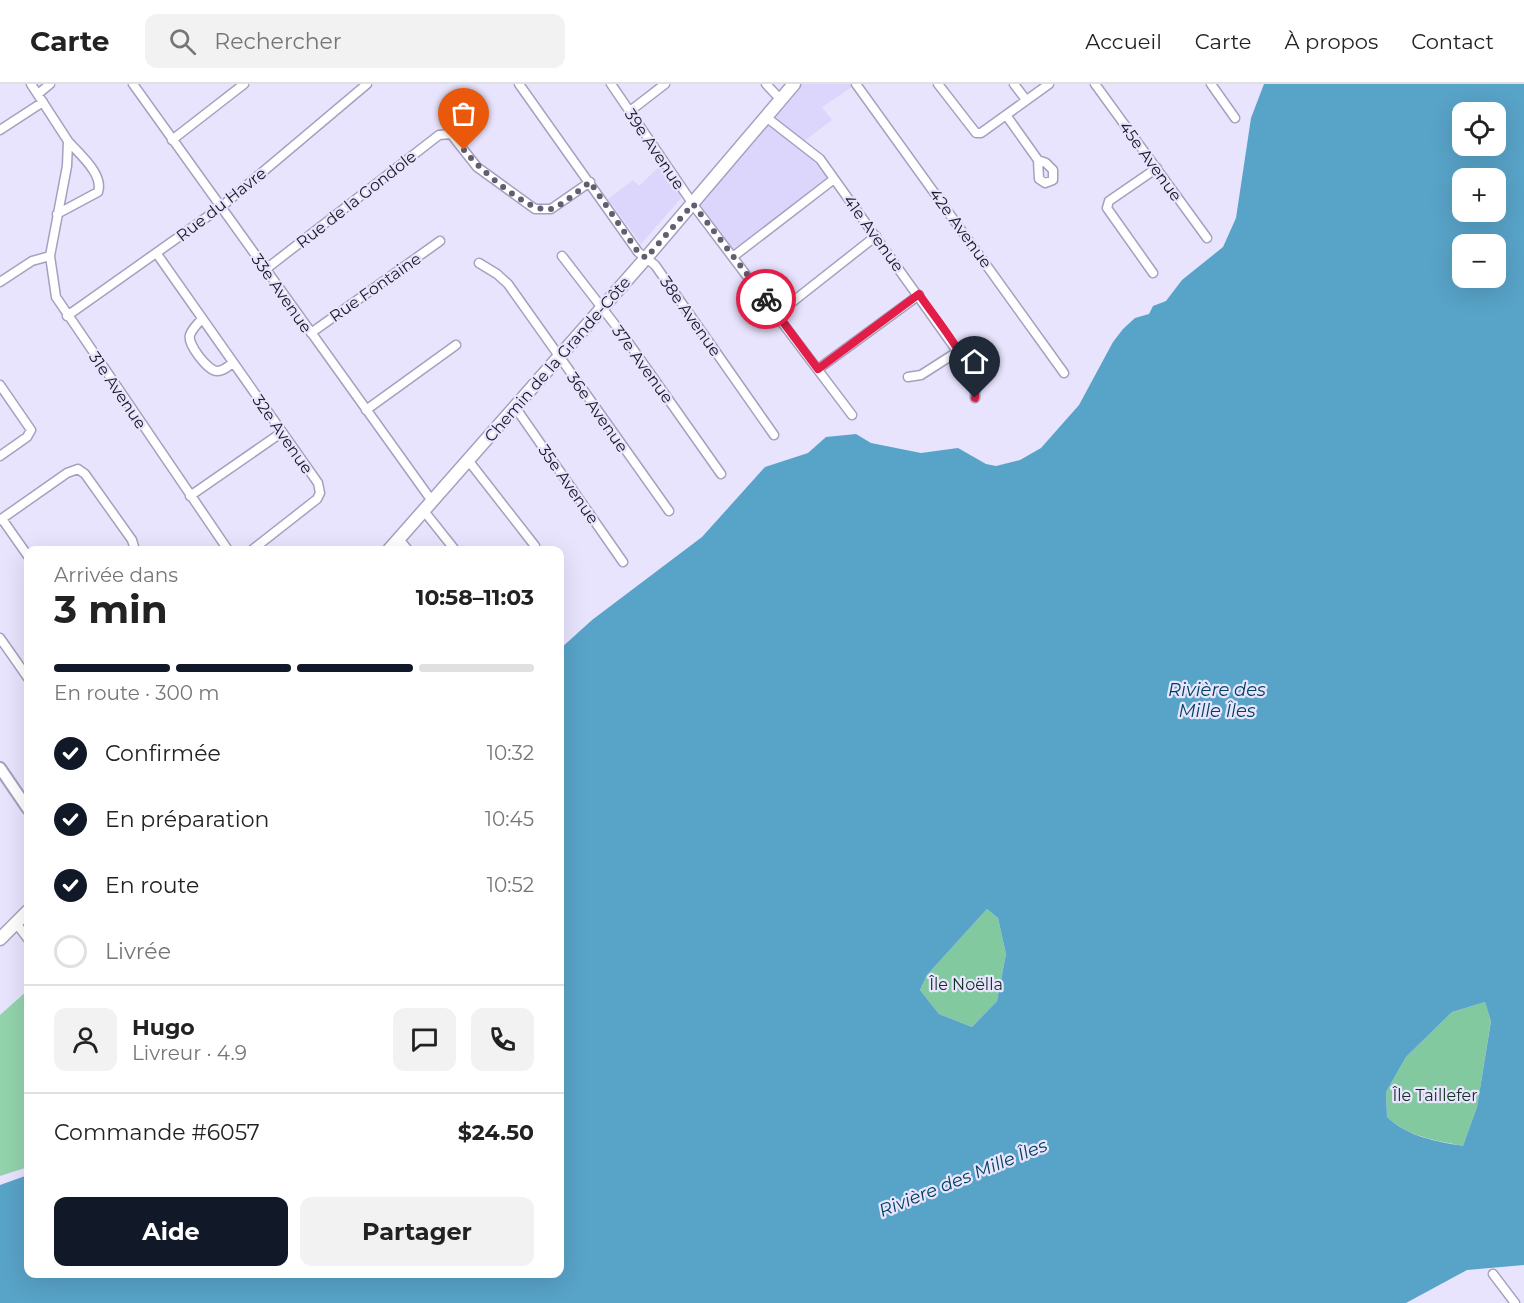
<!DOCTYPE html>
<html lang="fr">
<head>
<meta charset="utf-8">
<style>
	body { margin:0; font-family:Montserrat,sans-serif; background:#f2f2f2; color:#222; height:100vh; display:flex; flex-direction:column; font-size:22px; white-space:nowrap }
	* { box-sizing:border-box; margin:0 }
	p { font-size:20px; color:#767676 }
	.icon { flex:none; width:33px; height:33px; fill:none; stroke:currentColor; stroke-width:2; stroke-linecap:round; stroke-linejoin:round }
	.map { position:relative; flex:1; overflow:hidden }
	.side { position:absolute; left:24px; top:462px; width:540px; height:732px; display:flex; flex-direction:column; background:#fff; border-radius:12px; box-shadow:0 6px 24px #0002 }
	.side>* { flex:none }
	.tools { position:absolute; left:1452px; top:18px; display:grid; gap:12px }
	.tools a { display:grid; place-items:center; width:54px; height:54px; border-radius:12px; background:#fff; box-shadow:0 6px 24px #0002; font-size:30px }
	.pin { position:absolute; display:grid; place-items:center; width:51px; height:51px; color:#fff; margin:-62px -26px; border-radius:50% 50% 50% 0; rotate:-45deg; box-shadow:0 0 6px #0007 }
	.pin .icon { rotate:45deg }
	.courier { position:absolute; display:grid; place-items:center; width:60px; height:60px; margin:-30px; border:4px solid #e11d48; border-radius:50%; background:#fff; color:#222; box-shadow:0 2px 8px #0007 }
	.head em { font-style:normal; font-weight:700 }
	.head div { display:flex; flex-direction:column-reverse }
	.head { display:flex; align-items:center; justify-content:space-between; height:102px; padding:0 30px }
	h1 { font-size:39px; font-weight:700; line-height:45px }
	.bar { display:grid; grid-template-columns:repeat(4,1fr); gap:9px 6px; align-content:center; height:72px; padding:0 30px }
	.bar i { height:8px; border-radius:4px; background:#e0e0e0 }
	.bar .on { background:#111827 }
	.bar p { grid-column:span 4 }
	.line { display:flex; align-items:center; gap:15px; padding:0 30px; border-top:2px solid #e0e0e0 }
	.line div { flex:1 }
	.round { display:grid; place-items:center; flex:none; width:63px; height:63px; border-radius:12px; background:#f2f2f2 }
	ol { padding:0 30px; list-style:none }
	li { display:flex; align-items:center; gap:18px; height:66px }
	li p { margin-inline-start:auto }
	li .icon { padding:6px; border-radius:50%; background:#111827; color:#fff; stroke-width:4 }
	li:last-child { color:#767676 }
	li i { width:33px; height:33px; border:3px solid #e0e0e0; border-radius:50% }
	.button { display:flex; gap:12px; margin-top:auto; padding:12px 30px }
	.button a { flex:1; height:69px; border-radius:12px; background:#111827; color:#fff; font-size:24px; font-weight:700; line-height:69px; text-align:center }
	.button a+a { background:#f2f2f2; color:#222 }
	header { display:flex; align-items:center; gap:36px; box-sizing:border-box; height:84px; padding:0 30px; background:#fff; border-bottom:2px solid #e0e0e0 }
	header strong { font-size:28px }
	nav { display:flex; gap:33px; margin-inline-start:auto; font-size:21px }
	.search { width:420px; height:54px; background:#f2f2f2; display:flex; align-items:center; gap:15px; box-sizing:border-box; padding:0 21px; border-radius:12px; color:#767676; font-size:22px }
	.map>svg:first-child { display:block }
	.built { fill:#dcd5fc }
	.green { fill:#92d3ac }
	.forest { fill:#83c9a0 }
	.water { fill:#58a3c8; fill-rule:evenodd }
	.lines { fill:none; stroke-linecap:round; stroke-linejoin:round }
	.minor-casing { stroke:#a5a0be; stroke-width:11 }
	.tertiary-casing { stroke:#a5a0be; stroke-width:14 }
	.secondary-casing { stroke:#a5a0be; stroke-width:15 }
	.minor { stroke:#fff; stroke-width:8 }
	.tertiary { stroke:#fff; stroke-width:10 }
	.secondary { stroke:#fff; stroke-width:12 }
	.done { stroke:#615f6f; stroke-width:6; stroke-dasharray:0 10.8 }
	.route { stroke:#e11d48; stroke-width:8 }
	.labels { text-anchor:middle; stroke-width:4.5; stroke-linejoin:round; paint-order:stroke }
	.street-label { font-size:16px; fill:#191722; stroke:#e8e4fe }
	.park-label { font-size:16px; fill:#133221; stroke:#e8e4fe }
	.water-label { font-size:18px; font-style:italic; fill:#00415b; stroke:#e8e4fe }
</style>
</head>
<body>
<header>
<strong>Carte</strong>
<div class="search"><svg class="icon" aria-label="search" viewBox="0 0 24 24"><circle cx="10" cy="10" r="6"/><path d="M15 15l6 6"/></svg>Rechercher</div>
<nav><a>Accueil</a><a>Carte</a><a>À propos</a><a>Contact</a></nav>
</header>
<div class="map">
<svg width="1524" height="1219" viewBox="0 0 1524 1219">
	<rect width="100%" height="100%" fill="#e8e4fe"/>
	<!-- built -->
	<path class="built" d="M802,0H850L852,3L822,23L832,36L800,60L829,96L735,169L700,122Z
		M660,82L682,113L641,160L608,115L633,96L639,102Z"/>
	<!-- green -->
	<path class="green" d="M28,906V1083L0,1092V931Z"/>
	<!-- forest -->
	<path class="forest" d="M987,825L998,834L1006,870L997,917L972,943L939,930L920,906L927,891Z
		M1485,918L1491,936L1477,1023L1463,1062C1435,1056 1408,1053 1387,1033L1386,1008L1406,973L1452,928Z"/>
	<!-- water -->
	<path class="water" d="M1264,0H1524V1181L1467,1186L1406,1219H0V1101L28,1091V1190H560V565L592,536L702,453L765,383L808,369L826,353L856,350L871,359L921,369L958,364L986,380L996,382L1020,376L1041,364L1079,321L1113,258L1123,245L1135,234L1149,230L1153,222L1166,217L1182,196L1223,163L1236,134L1251,34ZM1462,28H1496V62H1462ZM1462,94H1496V128H1462ZM1462,160H1496V194H1462ZM987,825L998,834L1006,870L997,917L972,943L939,930L920,906L927,891ZM1485,918L1491,937L1477,1023L1463,1062C1435,1057 1408,1053 1387,1033L1386,1008L1406,973L1452,928Z"/>
	<g class="lines">
		<!-- minor casing -->
		<g class="minor-casing">
			<path id="minor" d="M31,0L68,57L67,82L50,172L56,213L228,466
				M133,0L432,417
				M519,0L638,168L655,181L774,351
				M611,0L697,126L852,331
				M766,0L781,16
				M856,0L1064,289
				M938,0L976,49H981L1006,31
				M1014,0L1026,16
				M1095,0L1207,154
				M1211,0L1235,34
				M38,10L50,0
				M630,27L665,0
				M766,33L820,75L967,281L975,296V314
				M0,46L43,18
				M172,56L244,0
				M1038,76L1039,95L1045,99L1053,96V86L1046,79L1038,76L1006,31L1049,0
				M57,130L98,108C104,90 79,70 68,57
				M157,170L318,399L320,409L317,415L252,466
				M562,172L623,251L721,390
				M734,172L834,95
				M479,179L497,190L508,200L669,427
				M266,185L439,51L451,50L477,83L535,125H551L590,98
				M1153,189L1107,124L1109,117L1157,84
				M0,198L32,177L50,172
				M777,230L876,152
				M67,232L221,123L367,0
				M202,235C198,239 192,245 190,251C187,260 208,287 217,287C224,287 229,282 233,278
				M311,249L440,157
				M818,285L919,211
				M908,293L921,291L957,268
				M0,301L31,346L27,353L0,372
				M515,323L623,478
				M366,326L456,261
				M468,376L535,462
				M190,412L281,349
				M424,427L455,466
				M2,435L28,472
				M0,436L67,389L78,385L85,390L132,456L135,466
				M399,455L408,466
				M0,554L28,594
				M16,839L28,855
				M1493,1190L1515,1219"/>
		</g>
		<!-- tertiary casing -->
		<g class="tertiary-casing">
			<path id="tertiary" d="M0,684L28,725"/>
		</g>
		<!-- secondary casing -->
		<g class="secondary-casing">
			<path id="secondary" d="M389,466L646,174L794,0
				M0,855L28,827"/>
		</g>
		<!-- minor -->
		<use href="#minor" class="minor"/>
		<!-- tertiary -->
		<use href="#tertiary" class="tertiary"/>
		<!-- secondary -->
		<use href="#secondary" class="secondary"/>
	</g>
	<g class="lines">
		<!-- done -->
		<path class="done" d="M464,66C477,83 530,131 551,125C563,121 579,106 590,98L638,168L646,174L693,120L766,215"/>
		<!-- route -->
		<path class="route" d="M766,215L818,285L919,210C936,236 978,283 975,314"/>
	</g>
	<g class="labels">
		<!-- street labels -->
		<g class="street-label">
			<text transform="translate(655 65) rotate(56)" y="6">39e Avenue</text>
			<text transform="translate(1151 77) rotate(54)" y="6">45e Avenue</text>
			<text transform="translate(356 115) rotate(-38)" y="6">Rue de la Gondole</text>
			<text transform="translate(221 120) rotate(-38)" y="6">Rue du Havre</text>
			<text transform="translate(961 144) rotate(54)" y="6">42e Avenue</text>
			<text transform="translate(874 149) rotate(54)" y="6">41e Avenue</text>
			<text transform="translate(375 203) rotate(-35)" y="6">Rue Fontaine</text>
			<text transform="translate(282 209) rotate(55)" y="6">33e Avenue</text>
			<text transform="translate(691 232) rotate(55)" y="6">38e Avenue</text>
			<text transform="translate(557 275) rotate(-49)" y="6">Chemin de la Grande-Côte</text>
			<text transform="translate(643 280) rotate(54)" y="6">37e Avenue</text>
			<text transform="translate(118 306) rotate(56)" y="6">31e Avenue</text>
			<text transform="translate(598 328) rotate(55)" y="6">36e Avenue</text>
			<text transform="translate(283 350) rotate(55)" y="6">32e Avenue</text>
			<text transform="translate(569 400) rotate(55)" y="6">35e Avenue</text>
		</g>
		<!-- park labels -->
		<g class="park-label">
			<text x="966" y="906">Île Noëlla</text>
			<text x="1435" y="1017">Île Taillefer</text>
		</g>
		<!-- water labels -->
		<g class="water-label">
			<text x="1217" y="612">Rivière des<tspan x="1217" dy="21">Mille Îles</tspan></text>
			<text transform="translate(963 1094) rotate(-22)" y="6">Rivière des Mille Îles</text>
		</g>
	</g>
</svg>
<div class="tools">
<a><svg class="icon" aria-label="locate" viewBox="0 0 24 24"><circle cx="12" cy="12" r="6"/><path d="M12 2v4M12 18v4M2 12h4M18 12h4"/></svg></a>
<a>+</a>
<a>−</a>
</div>
<div class="pin" style="left:464px;top:66px;background:#ea580c"><svg class="icon" aria-label="bag" viewBox="0 0 24 24"><path d="M5 8h14l-1 12H6zM9 8a3 3 0 0 1 6 0"/></svg></div>
<div class="pin" style="left:975px;top:314px;background:#1f2937"><svg class="icon" aria-label="home" viewBox="0 0 24 24"><path d="M3 11l9-7 9 7M6 9v11h12V9"/></svg></div>
<div class="courier" style="left:766px;top:215px"><svg class="icon" aria-label="bike" viewBox="0 0 24 24"><circle cx="6" cy="16" r="4"/><circle cx="18" cy="16" r="4"/><path d="M6 16l4-8h5l3 8M10 8l3 8H6M13 5h3"/></svg></div>
<section class="side">
<div class="head"><div><h1>3 min</h1><p>Arrivée dans</p></div><em>10:58–11:03</em></div>
<div class="bar"><i class="on"></i><i class="on"></i><i class="on"></i><i></i><p>En route · 300 m</p></div>
<ol>
<li><svg class="icon" aria-label="check" viewBox="0 0 24 24"><path d="M5 12l5 5 9-10"/></svg>Confirmée<p>10:32</p></li>
<li><svg class="icon" aria-label="check" viewBox="0 0 24 24"><path d="M5 12l5 5 9-10"/></svg>En préparation<p>10:45</p></li>
<li><svg class="icon" aria-label="check" viewBox="0 0 24 24"><path d="M5 12l5 5 9-10"/></svg>En route<p>10:52</p></li>
<li><i></i>Livrée</li>
</ol>
<div class="line" style="height:108px"><a class="round"><svg class="icon" aria-label="person" viewBox="0 0 24 24"><circle cx="12" cy="8" r="4"/><path d="M4 21q1-7 8-7t8 7"/></svg></a><div><b>Hugo</b><p>Livreur · 4.9</p></div><a class="round"><svg class="icon" aria-label="chat" viewBox="0 0 24 24"><path d="M4 5h16v11H9l-5 4z"/></svg></a><a class="round"><svg class="icon" aria-label="phone" viewBox="0 0 24 24"><path d="M5 4h4l2 5-3 2q2 4 5 5l2-3 5 2v4C11 20 4 13 5 4z"/></svg></a></div>
<div class="line" style="height:78px"><div>Commande #6057</div><b>$24.50</b></div>
<div class="button"><a>Aide</a><a>Partager</a></div>
</section>
</div>
</body>
</html>
